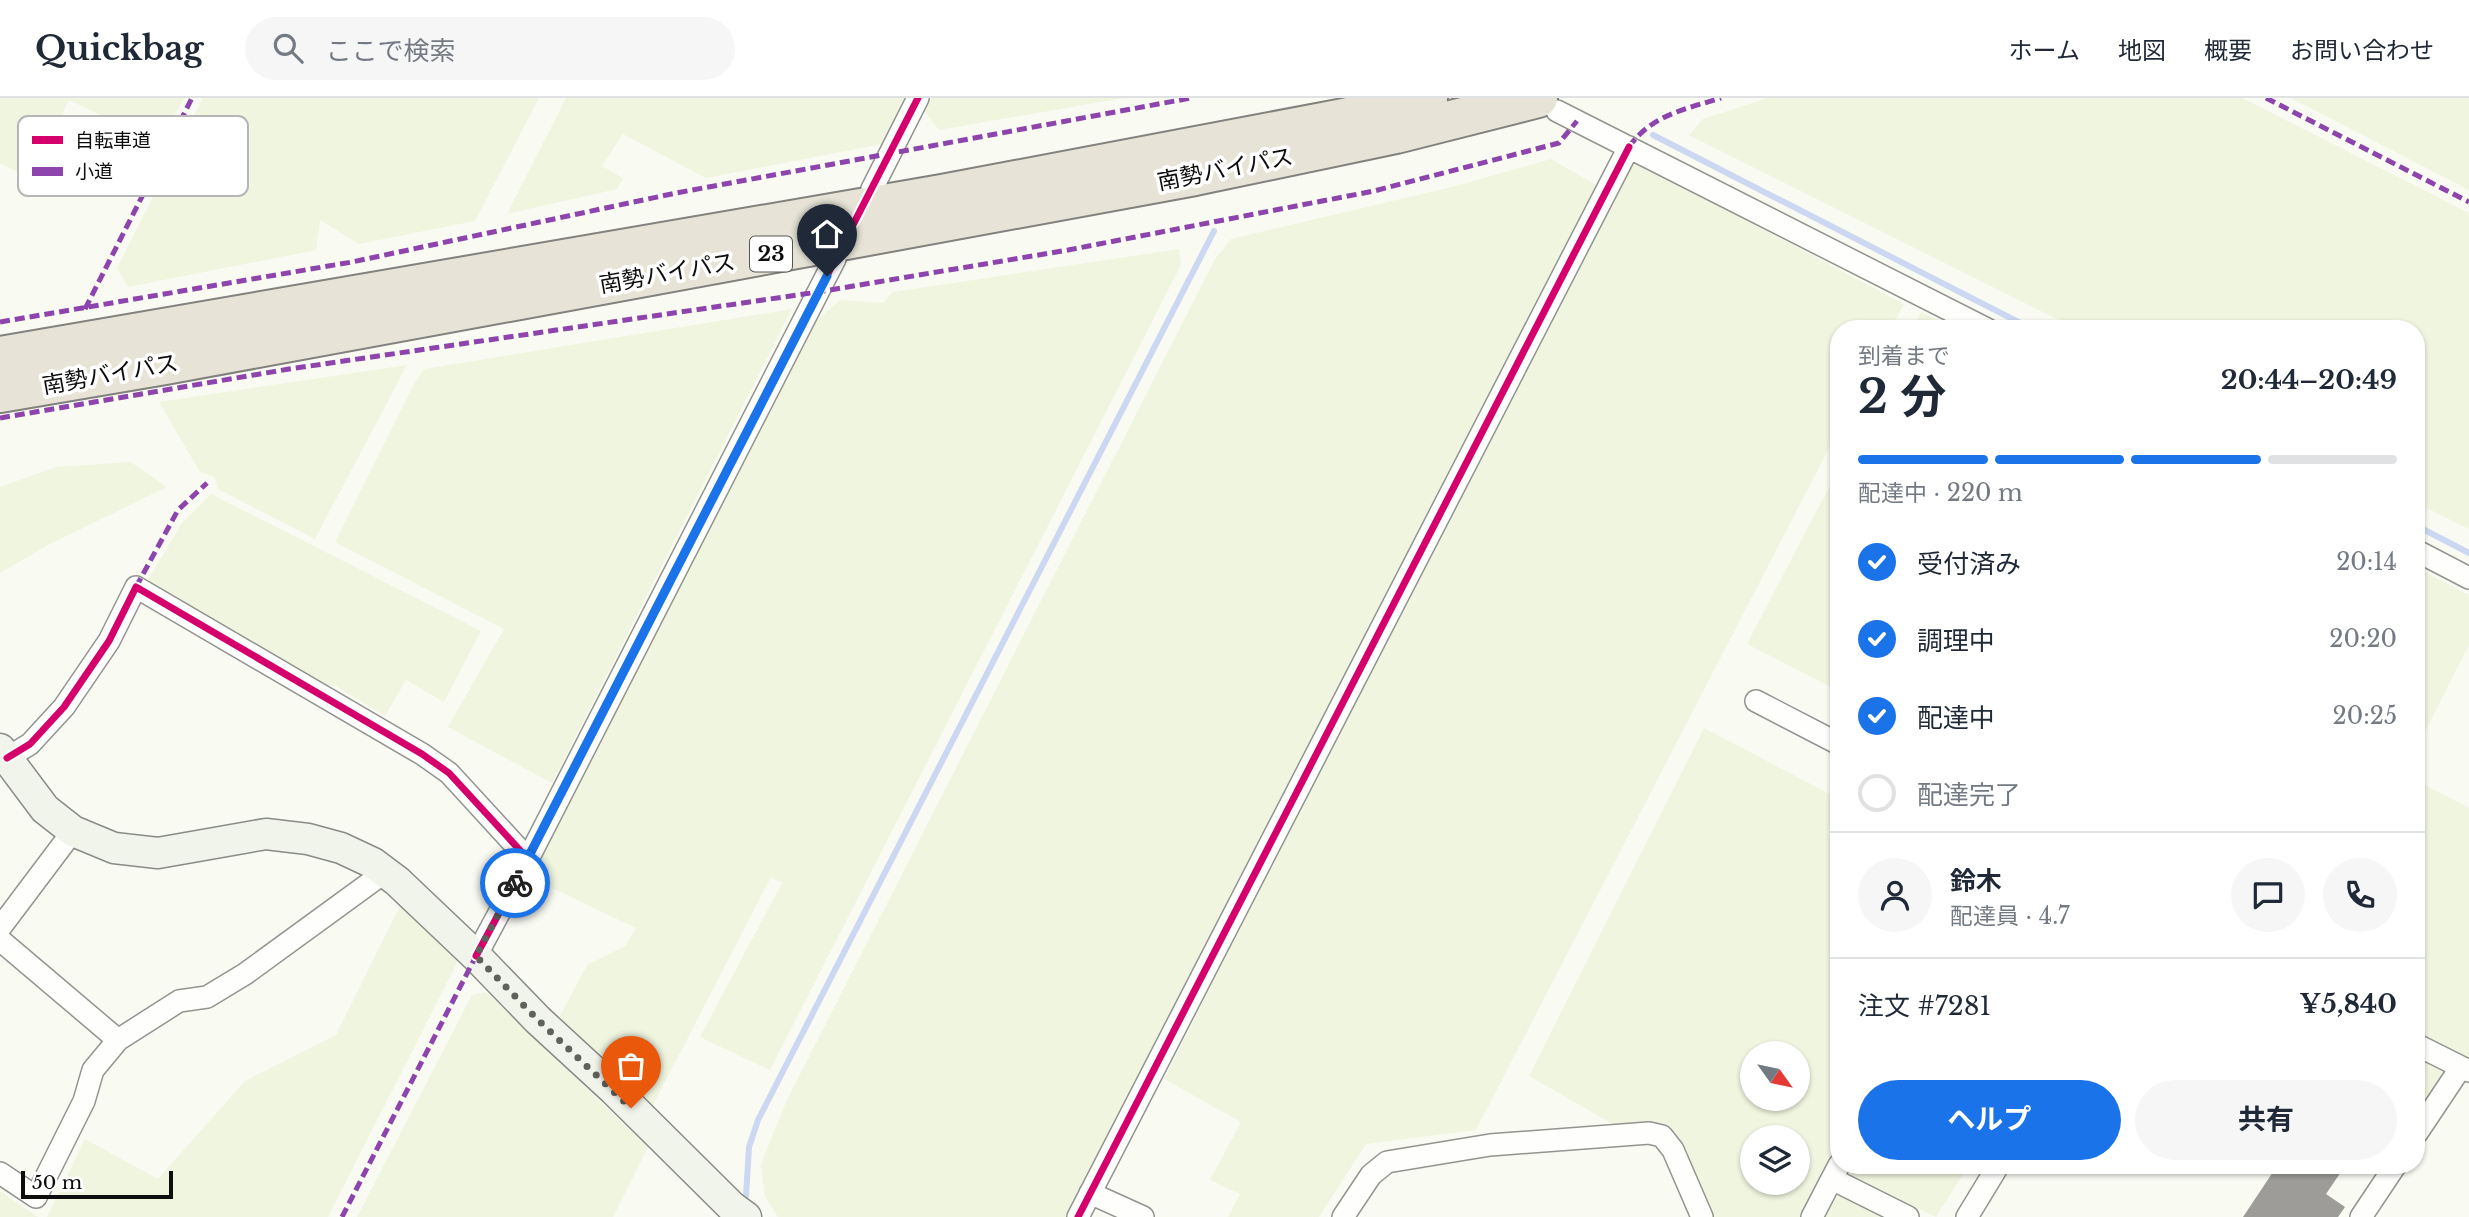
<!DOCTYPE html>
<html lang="ja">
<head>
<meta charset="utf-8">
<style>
	body { margin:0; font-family:"Libre Baskerville","Noto Sans JP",serif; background:#f6f6f7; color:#1f2937; height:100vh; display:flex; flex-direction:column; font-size:26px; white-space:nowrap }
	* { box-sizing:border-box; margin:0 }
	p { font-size:23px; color:#747a83 }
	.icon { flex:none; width:38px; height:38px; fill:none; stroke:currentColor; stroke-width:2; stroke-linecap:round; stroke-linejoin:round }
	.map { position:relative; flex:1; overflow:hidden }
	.drawer { position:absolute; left:1830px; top:222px; width:595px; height:854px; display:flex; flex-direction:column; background:#fff; border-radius:28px; box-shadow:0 2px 5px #0004 }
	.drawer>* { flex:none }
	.needle { width:46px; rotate:123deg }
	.buttons { position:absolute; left:1740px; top:943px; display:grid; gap:14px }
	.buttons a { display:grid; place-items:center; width:70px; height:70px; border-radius:50%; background:#fff; box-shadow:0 2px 5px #0004; font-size:35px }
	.scale { position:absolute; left:21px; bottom:18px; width:152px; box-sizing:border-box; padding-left:7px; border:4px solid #0d0d0d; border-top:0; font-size:19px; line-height:24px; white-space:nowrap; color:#0d0d0d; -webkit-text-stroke:5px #fff; paint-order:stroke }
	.pin { position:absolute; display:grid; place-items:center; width:60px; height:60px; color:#fff; margin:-72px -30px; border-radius:50% 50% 50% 0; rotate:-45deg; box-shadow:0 0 7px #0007 }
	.pin .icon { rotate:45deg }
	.courier { position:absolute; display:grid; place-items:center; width:70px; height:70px; margin:-35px; border:5px solid #1a73e8; border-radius:50%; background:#fff; color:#222; box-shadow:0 2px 9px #0007 }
	.summary em { font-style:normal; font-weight:700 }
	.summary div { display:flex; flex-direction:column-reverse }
	.summary { display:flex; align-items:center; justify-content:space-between; height:119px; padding:0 28px }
	h1 { font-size:46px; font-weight:700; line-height:52px }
	.bar { display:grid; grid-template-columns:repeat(4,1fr); gap:10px 7px; align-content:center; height:84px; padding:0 28px }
	.bar i { height:9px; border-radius:5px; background:#e0e1e3 }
	.bar .selected { background:#1a73e8 }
	.bar p { grid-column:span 4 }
	.line { display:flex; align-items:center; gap:18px; padding:0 28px; border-top:2px solid #e0e1e3 }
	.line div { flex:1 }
	.round { display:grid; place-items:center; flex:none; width:74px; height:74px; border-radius:37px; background:#f6f6f7 }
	ol { padding:0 28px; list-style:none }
	li { display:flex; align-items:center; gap:21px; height:77px }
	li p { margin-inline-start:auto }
	li .icon { padding:7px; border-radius:50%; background:#1a73e8; color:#fff; stroke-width:4 }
	li:last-child { color:#747a83 }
	li i { width:38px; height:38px; border:4px solid #e0e1e3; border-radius:50% }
	.primary-button { display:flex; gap:14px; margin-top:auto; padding:14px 28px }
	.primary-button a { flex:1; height:80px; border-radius:42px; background:#1a73e8; color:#fff; font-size:28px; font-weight:700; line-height:80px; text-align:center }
	.primary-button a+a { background:#f6f6f7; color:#1f2937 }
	header { display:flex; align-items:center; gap:42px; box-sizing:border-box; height:98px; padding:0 35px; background:#fff; border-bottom:2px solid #e0e1e3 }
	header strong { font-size:33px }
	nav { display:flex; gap:38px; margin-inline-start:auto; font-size:24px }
	.search { width:490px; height:63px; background:#f6f6f7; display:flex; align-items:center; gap:18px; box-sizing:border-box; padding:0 24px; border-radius:38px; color:#747a83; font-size:26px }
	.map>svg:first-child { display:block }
	.farmland { fill:#f0f5e0; fill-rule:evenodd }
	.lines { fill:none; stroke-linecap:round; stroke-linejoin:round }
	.stream { stroke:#ccd8f1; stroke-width:6 }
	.building { fill:#9d9c98 }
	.street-casing { stroke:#939490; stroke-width:24 }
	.secondary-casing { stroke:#8a8a87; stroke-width:33 }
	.highway-casing { stroke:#81817d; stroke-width:42 }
	.street { stroke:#fefefd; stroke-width:21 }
	.secondary { stroke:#f1f4ea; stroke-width:30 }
	.highway { stroke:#e7e4d7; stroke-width:38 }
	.quiet { stroke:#8e44ad; stroke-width:5; stroke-dasharray:10 5; stroke-linecap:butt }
	.cycleway-casing { stroke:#fff; stroke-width:11 }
	.cycleway { stroke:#d6006c; stroke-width:7 }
	.done { stroke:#60605d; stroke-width:7; stroke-dasharray:0 12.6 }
	.route { stroke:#1a73e8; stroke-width:9 }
	.labels { text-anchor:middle; stroke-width:7; stroke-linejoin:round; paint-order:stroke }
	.shield { fill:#fff; stroke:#565656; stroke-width:2 }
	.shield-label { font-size:21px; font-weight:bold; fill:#0d0d0d }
	.street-label { font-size:23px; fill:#0d0d0d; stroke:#fff }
	.key { fill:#fff; stroke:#b6b6b6; stroke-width:2 }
	.key-label { font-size:19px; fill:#0d0d0d }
</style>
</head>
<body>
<header>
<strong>Quickbag</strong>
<div class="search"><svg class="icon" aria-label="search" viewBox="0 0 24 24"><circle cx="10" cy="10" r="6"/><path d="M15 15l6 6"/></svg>ここで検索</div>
<nav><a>ホーム</a><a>地図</a><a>概要</a><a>お問い合わせ</a></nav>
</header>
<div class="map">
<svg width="2469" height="1119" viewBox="0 0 2469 1119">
	<rect width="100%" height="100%" fill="#f9faf2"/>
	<!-- farmland -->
	<path class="farmland" d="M0,0H184L159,45L69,2L30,80L0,65Z
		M203,0H539L475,123L359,146L320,122L316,152L128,189L117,170Z
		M566,0H906L882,46L706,80L623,36L602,68L623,80L617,91L507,116Z
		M932,0H1124L939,32L925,14Z
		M1768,0H2242L2469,115V431L2417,405V231H2077L1689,37L1703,21Z
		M2291,0H2469V92Z
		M1551,61L1596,87L1067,1119H778L765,1099L761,1066L787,1002L1215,161L1231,141L1456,88Z
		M1630,61L1904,206L1891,231H1839V331L1476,1032L1366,1046L1319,1119H1228L1240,1096L1210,1082L1241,1024L1164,981Z
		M1179,151L1181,167L770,972L700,939L782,785L771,779L651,1011L556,925L587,867L625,848L636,830L529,779L817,222L840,202L883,205L893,194Z
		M792,211L552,685L448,629L504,531L335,444L414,286L424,271Z
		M1921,214L1954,231H1912Z
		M407,267L315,441L218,391L215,379L200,374L159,304Z
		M131,364L167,389L50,446L0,475V389L56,369Z
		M1839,370V593L1747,546Z
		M211,396L481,533L444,604L406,582L385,618L336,588L321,586L146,485L182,425Z
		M2417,470L2469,497V547L2417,649Z
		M1704,630L1839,701V1046L1803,1119H1712L1682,1046L1669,1026L1651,1024L1616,1028L1529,978ZM1752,956H1797V1001H1752ZM1752,1040H1797V1085H1752Z
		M2417,683L2469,710V963L2417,936Z
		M401,806L458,863L328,1119H47L85,1041L158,1081L245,983L336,937Z
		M486,894L648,1049L613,1119H357L472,897Z
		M2417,956L2451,973L2422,1015L2417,1011Z
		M1850,1068H1968L1936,1119L1851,1079Z
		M0,1093L38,1119H0Z
		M1841,1097L1882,1119H1825L1833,1102Z"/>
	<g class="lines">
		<!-- stream -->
		<path class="stream" d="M1653,37L2032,231
			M2417,428L2469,455
			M742,1107L746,1098L749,1049L758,1022L1214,133"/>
	</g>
	<!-- building -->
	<path class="building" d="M2277,1068H2345L2326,1096L2345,1109L2338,1119H2243Z"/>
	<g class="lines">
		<!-- street casing -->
		<g class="street-casing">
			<path id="street" d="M1557,13L1987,231
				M872,91L918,0
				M2417,453L2469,480
				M1756,603L1839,646
				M7,660L30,646L64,609L109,543L136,489L422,656L449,675L528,761
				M0,830L73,733
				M0,842L118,942
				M476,858L528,761L835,161
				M2417,947L2461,969
				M2417,1035L2461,969L2469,973
				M0,1075L36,1099L84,1003L93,972L118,942L179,903L207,899L245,876L385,774
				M1832,1081L1908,1119
				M1090,1095L1143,1119
				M1078,1119L1629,49
				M1343,1119L1371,1077L1387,1064L1490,1047L1649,1035L1662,1038L1673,1052L1702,1119
				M1812,1119L1839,1067
				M1967,1119L1998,1068
				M2361,1119L2395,1068"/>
		</g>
		<!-- secondary casing -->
		<g class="secondary-casing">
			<path id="secondary" d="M0,651L45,711L73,733L114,750L158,755L266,736L308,741L341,750L373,765L397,783L476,858L538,922L614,992L731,1108L746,1119"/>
		</g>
		<!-- highway casing -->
		<g class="highway-casing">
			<path id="highway" d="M0,258L942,96L1344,20L1428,0
				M0,295L165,267L1195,78L1396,36L1538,0"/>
		</g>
		<!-- street -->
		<use href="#street" class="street"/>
		<!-- secondary -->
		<use href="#secondary" class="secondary"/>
		<!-- highway -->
		<use href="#highway" class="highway"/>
		<!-- quiet -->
		<path class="quiet" d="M2266,0L2469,104
			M1629,49C1651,17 1686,11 1721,0
			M85,211L192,0
			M0,224L352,164L676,95L1191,0
			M0,320L289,271L818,194L1068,152L1374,93L1559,45L1577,23
			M136,489L178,412L207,385
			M342,1119L476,858"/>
		<!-- cycleway casing -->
		<g class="cycleway-casing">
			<path id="cycleway" d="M7,660L30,646L64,609L109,543L136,489L422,656L449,675L528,761
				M476,858L528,761L918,0
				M1078,1119L1629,49"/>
		</g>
		<!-- cycleway -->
		<use href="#cycleway" class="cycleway"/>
	</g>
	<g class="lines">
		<!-- done -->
		<path class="done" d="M515,785L476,858L538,922L631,1010"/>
		<!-- route -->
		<path class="route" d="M515,785L827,178"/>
	</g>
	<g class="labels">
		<!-- shield labels -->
		<rect class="shield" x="750" y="138.5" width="42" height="35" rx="5"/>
		<g class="shield-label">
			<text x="771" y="163">23</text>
		</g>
		<!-- street labels -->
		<g class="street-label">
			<text transform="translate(1225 71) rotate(-11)" y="8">南勢バイパス</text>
			<text transform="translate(667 175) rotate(-10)" y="8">南勢バイパス</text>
			<text transform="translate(110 276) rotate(-10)" y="8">南勢バイパス</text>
		</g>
	</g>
	<!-- legend -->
	<rect x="18" y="18" width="230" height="80" rx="10" class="key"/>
	<rect x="32" y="38" width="31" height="8" fill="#d6006c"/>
	<rect x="32" y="69" width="31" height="9" fill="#8e44ad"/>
	<g class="key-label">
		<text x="75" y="49">自転車道</text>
		<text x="75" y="80">小道</text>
	</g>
</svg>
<div class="buttons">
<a><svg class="needle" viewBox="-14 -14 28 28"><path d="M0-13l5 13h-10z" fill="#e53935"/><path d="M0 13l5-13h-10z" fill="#747a83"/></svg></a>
<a><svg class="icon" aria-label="layers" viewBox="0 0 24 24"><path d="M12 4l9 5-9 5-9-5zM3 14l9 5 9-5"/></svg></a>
</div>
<div class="scale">50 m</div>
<div class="pin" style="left:631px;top:1010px;background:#ea580c"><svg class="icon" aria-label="bag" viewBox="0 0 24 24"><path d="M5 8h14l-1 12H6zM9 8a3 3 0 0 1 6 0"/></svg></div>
<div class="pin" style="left:827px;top:178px;background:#1f2937"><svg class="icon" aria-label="home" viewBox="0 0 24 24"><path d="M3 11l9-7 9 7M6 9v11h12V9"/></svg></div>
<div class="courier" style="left:515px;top:785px"><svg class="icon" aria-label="bike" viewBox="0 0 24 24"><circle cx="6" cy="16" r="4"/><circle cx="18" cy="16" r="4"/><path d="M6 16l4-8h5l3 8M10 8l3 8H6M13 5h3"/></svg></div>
<section class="drawer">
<div class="summary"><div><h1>2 分</h1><p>到着まで</p></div><em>20:44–20:49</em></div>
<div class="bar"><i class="selected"></i><i class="selected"></i><i class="selected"></i><i></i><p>配達中 · 220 m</p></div>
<ol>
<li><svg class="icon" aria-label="check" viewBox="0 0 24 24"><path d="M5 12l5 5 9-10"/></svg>受付済み<p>20:14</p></li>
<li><svg class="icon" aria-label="check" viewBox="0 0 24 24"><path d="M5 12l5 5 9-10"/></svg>調理中<p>20:20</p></li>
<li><svg class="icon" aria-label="check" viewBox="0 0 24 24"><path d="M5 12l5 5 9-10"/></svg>配達中<p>20:25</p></li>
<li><i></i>配達完了</li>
</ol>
<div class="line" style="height:126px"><a class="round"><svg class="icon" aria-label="person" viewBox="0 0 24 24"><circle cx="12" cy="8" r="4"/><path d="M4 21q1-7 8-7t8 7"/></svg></a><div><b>鈴木</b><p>配達員 · 4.7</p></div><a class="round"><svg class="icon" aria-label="chat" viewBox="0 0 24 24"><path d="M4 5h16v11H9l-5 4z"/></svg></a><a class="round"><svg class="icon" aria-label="phone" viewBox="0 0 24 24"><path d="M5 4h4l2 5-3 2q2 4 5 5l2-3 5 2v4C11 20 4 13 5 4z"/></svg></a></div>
<div class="line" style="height:91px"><div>注文 #7281</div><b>¥5,840</b></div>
<div class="primary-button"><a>ヘルプ</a><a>共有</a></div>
</section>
</div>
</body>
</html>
